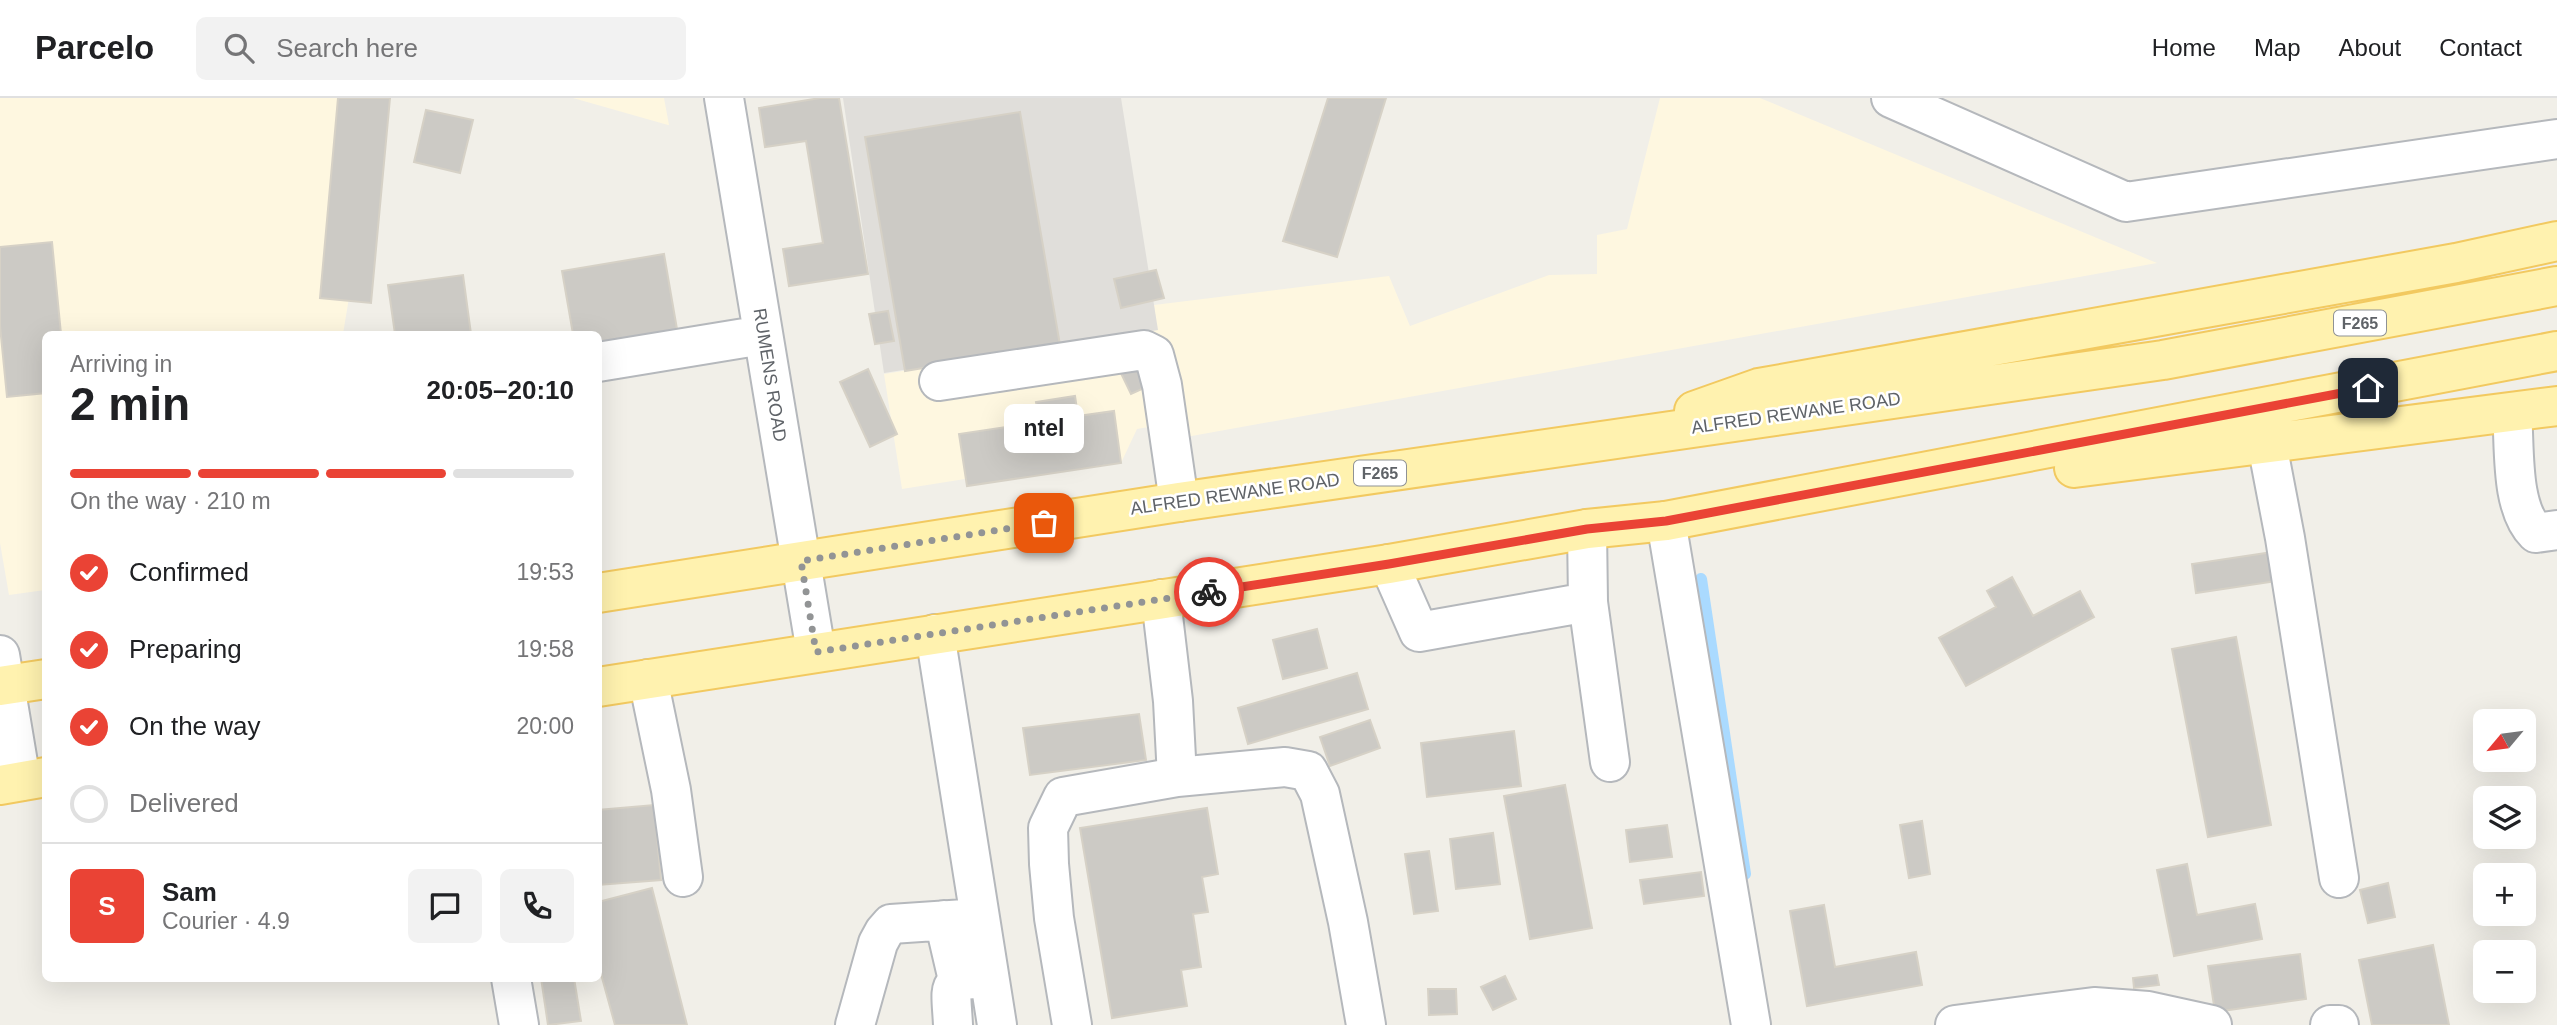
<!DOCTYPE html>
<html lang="en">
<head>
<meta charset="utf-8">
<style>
	body { margin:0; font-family:Helvetica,sans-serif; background:#f2f2f2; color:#202124; height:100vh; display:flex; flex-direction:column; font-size:26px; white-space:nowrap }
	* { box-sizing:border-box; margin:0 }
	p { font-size:23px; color:#757577 }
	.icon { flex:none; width:38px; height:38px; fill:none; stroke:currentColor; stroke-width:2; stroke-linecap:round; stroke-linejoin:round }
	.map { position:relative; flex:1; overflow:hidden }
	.sheet { position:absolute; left:42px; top:233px; width:560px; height:651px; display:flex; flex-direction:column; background:#fff; border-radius:10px; box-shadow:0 7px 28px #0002 }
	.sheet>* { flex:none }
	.needle { width:46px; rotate:241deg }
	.buttons { position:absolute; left:2473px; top:611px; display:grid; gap:14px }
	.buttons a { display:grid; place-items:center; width:63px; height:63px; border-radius:10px; background:#fff; box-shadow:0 7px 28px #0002; font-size:35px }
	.pin { position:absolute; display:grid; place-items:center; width:60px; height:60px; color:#fff; margin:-30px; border-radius:14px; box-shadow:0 4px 10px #0006 }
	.courier { position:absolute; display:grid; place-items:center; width:70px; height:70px; margin:-35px; border:5px solid #ea4335; border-radius:50%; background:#fff; color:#222; box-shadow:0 2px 9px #0007 }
	.bubble { position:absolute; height:49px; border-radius:10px; background:#fff; box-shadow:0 7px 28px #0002; font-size:23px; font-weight:800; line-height:49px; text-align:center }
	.head em { font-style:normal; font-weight:800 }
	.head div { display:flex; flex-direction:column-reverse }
	.head { display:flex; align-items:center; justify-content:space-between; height:119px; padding:0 28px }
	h1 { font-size:46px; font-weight:800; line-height:52px }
	.bar { display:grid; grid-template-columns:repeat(4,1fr); gap:10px 7px; align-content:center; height:84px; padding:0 28px }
	.bar i { height:9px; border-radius:5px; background:#e0e0e0 }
	.bar .on { background:#ea4335 }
	.bar p { grid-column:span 4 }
	.line { display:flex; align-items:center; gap:18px; padding:0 28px; border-top:2px solid #e0e0e0 }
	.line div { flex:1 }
	.round { display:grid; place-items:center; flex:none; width:74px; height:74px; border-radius:10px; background:#f2f2f2 }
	ol { padding:0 28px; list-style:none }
	li { display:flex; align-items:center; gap:21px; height:77px }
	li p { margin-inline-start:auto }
	li .icon { padding:7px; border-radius:50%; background:#ea4335; color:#fff; stroke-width:4 }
	li:last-child { color:#757577 }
	li i { width:38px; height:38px; border:4px solid #e0e0e0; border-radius:50% }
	header { display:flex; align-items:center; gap:42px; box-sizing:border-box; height:98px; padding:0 35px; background:#fff; border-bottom:2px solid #e0e0e0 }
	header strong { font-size:33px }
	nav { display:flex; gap:38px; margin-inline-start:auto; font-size:24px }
	.search { width:490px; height:63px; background:#f2f2f2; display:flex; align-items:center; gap:18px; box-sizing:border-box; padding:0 24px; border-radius:10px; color:#757577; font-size:26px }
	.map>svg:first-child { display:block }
	.commercial { fill:#fef7e0 }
	.industrial { fill:#e0deda }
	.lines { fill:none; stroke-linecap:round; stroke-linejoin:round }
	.stream { stroke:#aadaff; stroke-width:12 }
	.building { fill:#cccac5; stroke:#d6d1c6; stroke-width:2 }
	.minor-casing { stroke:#b5b8bc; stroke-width:42 }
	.major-casing { stroke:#f2c960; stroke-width:42 }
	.minor { stroke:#fff; stroke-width:38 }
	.major { stroke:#fff2af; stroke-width:38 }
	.done { stroke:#929495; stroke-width:7; stroke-dasharray:0 12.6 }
	.route { stroke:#ea4335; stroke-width:9 }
	.labels { text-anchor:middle; stroke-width:5; stroke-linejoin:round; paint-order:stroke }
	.shield { fill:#fff; stroke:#8f9295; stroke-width:2 }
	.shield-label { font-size:16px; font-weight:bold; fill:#5f6368 }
	.street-label { font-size:18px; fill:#5f6368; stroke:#fff }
</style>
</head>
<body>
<header>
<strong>Parcelo</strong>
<div class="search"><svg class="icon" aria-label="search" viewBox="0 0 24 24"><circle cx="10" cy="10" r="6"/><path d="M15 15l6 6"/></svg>Search here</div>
<nav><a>Home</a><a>Map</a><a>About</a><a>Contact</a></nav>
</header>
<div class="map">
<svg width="2557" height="927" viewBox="0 0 2557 927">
	<rect width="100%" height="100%" fill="#f1efe8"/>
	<!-- commercial -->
	<path class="commercial" d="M0,0H382L343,236H46L45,492L9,497L0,445Z
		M573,0H664L669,27H668Z
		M1660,0H1760L2157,165L1175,341L1172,325L1137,331L1121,365L967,388L965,381L902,391L884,276L1157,232L1154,207L1389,178L1410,228L1549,177L1597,176V137L1627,131Z"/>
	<!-- industrial -->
	<path class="industrial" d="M843,0H1121L1158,232L884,275Z"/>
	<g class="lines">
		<!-- stream -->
		<path class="stream" d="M1701,481L1745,776"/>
	</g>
	<!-- building -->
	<path class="building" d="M338,0H390L371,205L320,200Z
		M820,0H839L868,176L789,188L783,151L823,145L806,43L765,49L759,10Z
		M1328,0H1386L1337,159L1283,143Z
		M426,12L473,22L460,75L414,64Z
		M1020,14L1060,247L905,273L865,39Z
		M52,144L61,236H46V295L7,299L0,228V149Z
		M664,156L678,237L598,251V236H573L562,173Z
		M1156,172L1164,200L1121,210L1114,181Z
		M463,177L471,236H395L388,187Z
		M888,213L894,243L875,246L869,216Z
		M1117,267L1175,276L1131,296Z
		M868,271L897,336L870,349L840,284Z
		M1075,298L1078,318L1114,313L1121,365L967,388L959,336L1040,324L1036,304Z
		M2273,454L2277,483L2196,495L2192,466Z
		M2012,479L2033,518L2080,493L2094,519L1966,588L1939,540L1996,509L1987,493Z
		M1317,531L1327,570L1283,581L1273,542Z
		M2236,539L2271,727L2208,739L2172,551Z
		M1357,575L1368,611L1248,646L1238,610Z
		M1139,616L1146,662L1030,677L1023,630Z
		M1370,622L1380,650L1330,668L1320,639Z
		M1514,633L1521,688L1427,699L1421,645Z
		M1565,687L1592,830L1530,841L1504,698Z
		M654,707L661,782L598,787V712Z
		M1207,710L1218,776L1202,779L1208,814L1193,816L1201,869L1181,872L1187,908L1112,920L1080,730Z
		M1922,723L1930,776L1909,780L1900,727Z
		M1667,727L1672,759L1630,764L1626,732Z
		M1493,735L1500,786L1456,791L1450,741Z
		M1429,753L1438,813L1414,816L1405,756Z
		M2187,766L2197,817L2255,806L2262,841L2174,858L2157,772Z
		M1701,774L1704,798L1644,806L1640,782Z
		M2388,785L2395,819L2368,825L2360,792Z
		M652,790L687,927H615L598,865V804Z
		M1824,807L1835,869L1916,854L1922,887L1807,908L1790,813Z
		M2433,847L2449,927H2372L2359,862Z
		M2300,856L2306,901L2215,914L2208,868Z
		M2157,877L2159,887L2134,890L2133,880Z
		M1505,878L1516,901L1493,912L1481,889Z
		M541,880H574L581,923L548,927Z
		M1428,891H1456L1457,916L1429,917Z"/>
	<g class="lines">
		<!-- minor casing -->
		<g class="minor-casing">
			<path id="minor" d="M724,0L816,554
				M1891,0L2126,104L2557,41
				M598,264L763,237
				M939,283L1144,252L1154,257L1162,287L1179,404
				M2512,315C2515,350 2510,409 2536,435L2557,432
				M2267,346L2285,440L2339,780
				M1666,423L1751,927
				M1587,431L1588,504L1610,664
				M1389,466L1419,534L1588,504
				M1161,501L1173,603L1177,679
				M935,536L997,927
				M0,557L21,683
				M648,581L671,692L683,779
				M944,822L958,882
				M511,880L519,927
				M855,927L878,845L884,834L891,826L980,820
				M953,927C951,885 944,882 989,880
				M1072,927L1054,820L1049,766L1048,730L1063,699L1177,679L1285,669L1308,673L1320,696L1348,824L1366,927
				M1955,927L2094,909L2148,913L2212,927
				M2330,927H2339"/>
		</g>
		<!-- major casing -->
		<g class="major-casing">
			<path id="major" d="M1694,313L1759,290L2456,165L2557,143
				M2074,370L2557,308
				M598,495L1179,404L2163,262L2557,188
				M0,588L46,581
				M598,589L1389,466L1587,431L1666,423L2557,253
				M0,687L46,679"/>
		</g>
		<!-- minor -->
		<use href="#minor" class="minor"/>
		<!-- major -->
		<use href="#major" class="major"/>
	</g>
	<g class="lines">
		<!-- done -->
		<path class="done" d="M1044,425L801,463L816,554L1209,494"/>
		<!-- route -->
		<path class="route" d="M1209,494L1389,466L1587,431L1666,423L2368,290"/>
	</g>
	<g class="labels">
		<!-- shield labels -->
		<g class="shield">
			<rect x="2334" y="212.5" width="52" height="25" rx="5"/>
			<rect x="1354" y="362.5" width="52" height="25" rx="5"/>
		</g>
		<g class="shield-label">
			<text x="2360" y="231">F265</text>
			<text x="1380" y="381">F265</text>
		</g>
		<!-- street labels -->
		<g class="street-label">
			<text transform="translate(770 277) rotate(81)" y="6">RUMENS ROAD</text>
			<text transform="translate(1796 315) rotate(-8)" y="6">ALFRED REWANE ROAD</text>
			<text transform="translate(1235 396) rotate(-8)" y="6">ALFRED REWANE ROAD</text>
		</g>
	</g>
</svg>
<div class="buttons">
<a><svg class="needle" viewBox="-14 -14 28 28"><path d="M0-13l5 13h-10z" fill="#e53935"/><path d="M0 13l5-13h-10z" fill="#757577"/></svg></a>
<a><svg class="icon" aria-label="layers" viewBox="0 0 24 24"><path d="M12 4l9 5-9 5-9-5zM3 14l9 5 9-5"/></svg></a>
<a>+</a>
<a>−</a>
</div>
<div class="pin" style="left:1044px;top:425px;background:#ea580c"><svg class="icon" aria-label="bag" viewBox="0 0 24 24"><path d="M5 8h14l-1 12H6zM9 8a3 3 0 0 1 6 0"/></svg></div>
<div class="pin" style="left:2368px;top:290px;background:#1f2937"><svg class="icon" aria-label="home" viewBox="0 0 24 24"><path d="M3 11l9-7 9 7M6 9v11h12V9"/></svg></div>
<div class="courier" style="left:1209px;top:494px"><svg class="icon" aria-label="bike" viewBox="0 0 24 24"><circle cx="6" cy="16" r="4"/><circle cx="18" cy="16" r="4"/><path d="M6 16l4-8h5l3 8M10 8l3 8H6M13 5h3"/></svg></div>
<div class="bubble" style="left:1004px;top:306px;width:80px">ntel</div>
<section class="sheet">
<div class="head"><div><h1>2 min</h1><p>Arriving in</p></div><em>20:05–20:10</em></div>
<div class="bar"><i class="on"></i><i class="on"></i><i class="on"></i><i></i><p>On the way · 210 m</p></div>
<ol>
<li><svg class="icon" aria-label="check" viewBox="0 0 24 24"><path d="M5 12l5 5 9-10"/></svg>Confirmed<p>19:53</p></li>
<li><svg class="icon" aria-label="check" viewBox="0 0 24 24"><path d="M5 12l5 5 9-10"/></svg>Preparing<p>19:58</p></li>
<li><svg class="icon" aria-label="check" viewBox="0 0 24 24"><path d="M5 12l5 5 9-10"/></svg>On the way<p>20:00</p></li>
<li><i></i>Delivered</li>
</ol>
<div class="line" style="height:126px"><b class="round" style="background:#ea4335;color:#fff">S</b><div><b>Sam</b><p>Courier · 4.9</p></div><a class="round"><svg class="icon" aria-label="chat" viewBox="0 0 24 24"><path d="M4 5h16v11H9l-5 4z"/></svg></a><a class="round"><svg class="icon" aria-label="phone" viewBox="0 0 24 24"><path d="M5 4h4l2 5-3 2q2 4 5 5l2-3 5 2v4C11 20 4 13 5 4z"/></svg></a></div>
</section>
</div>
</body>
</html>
